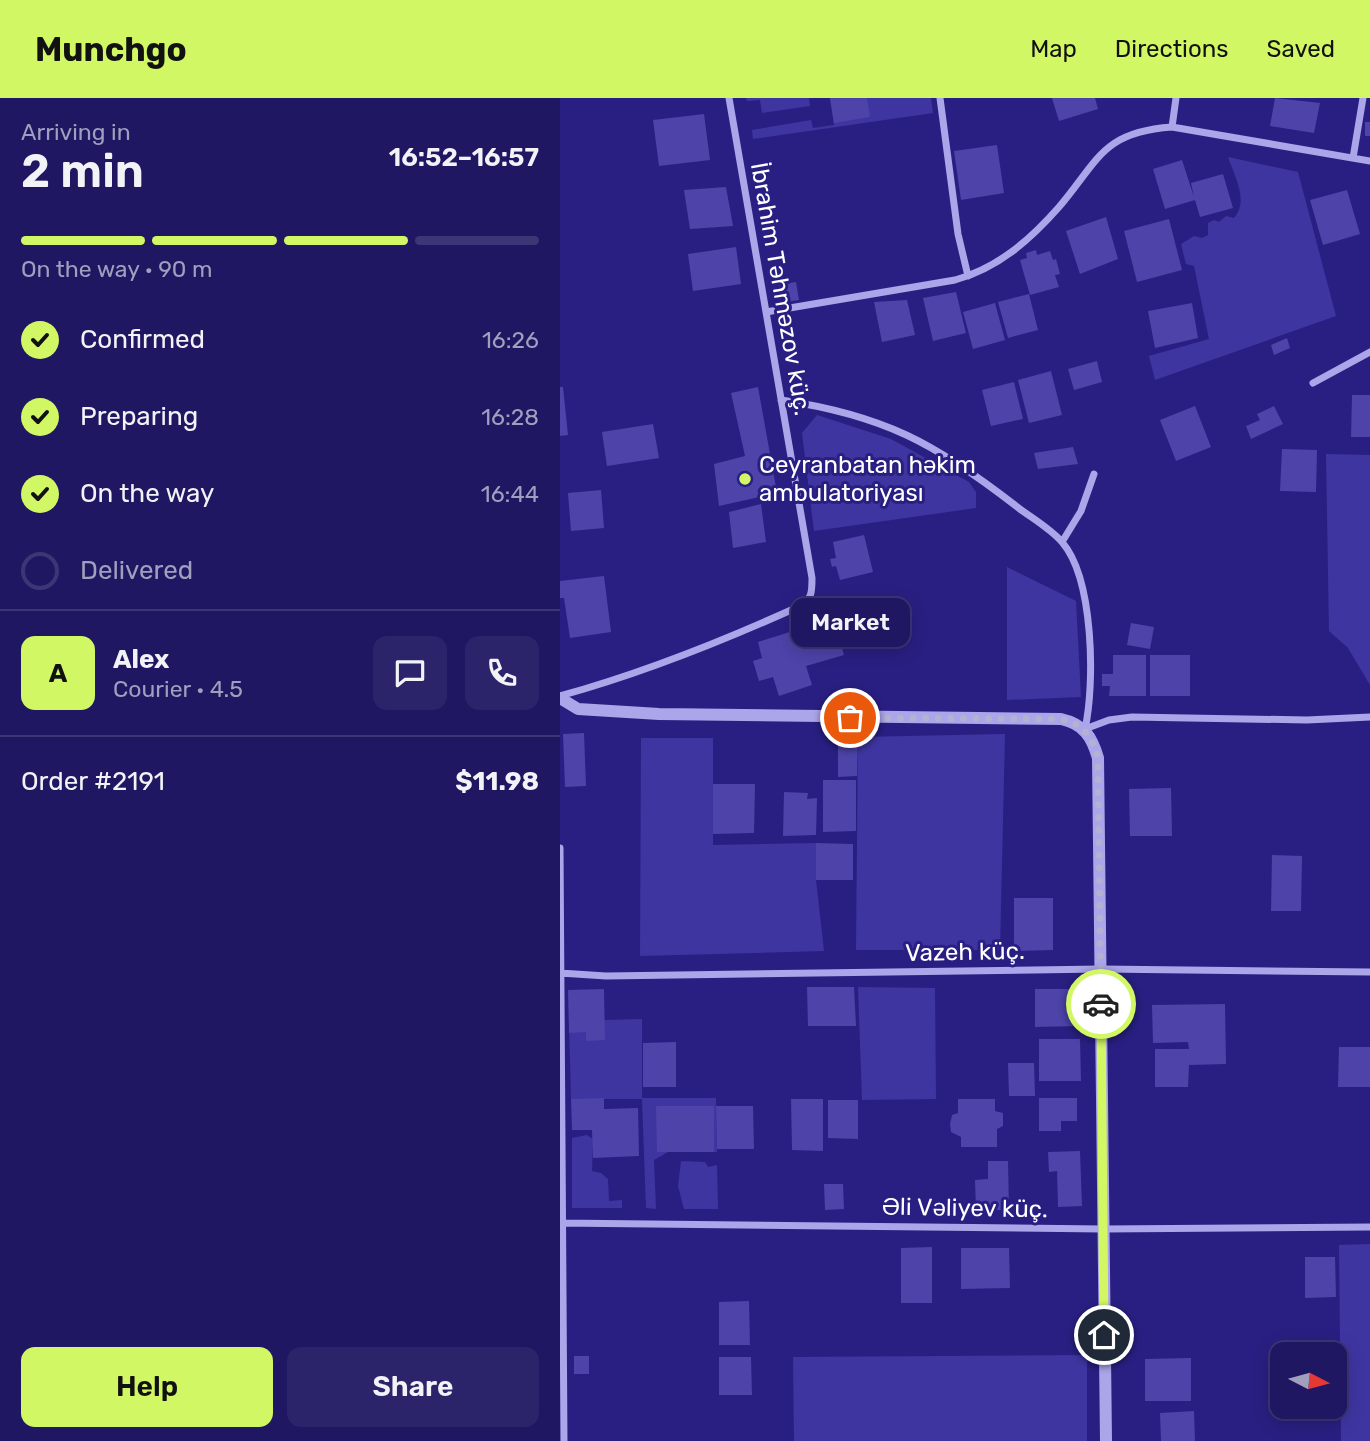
<!DOCTYPE html>
<html lang="en">
<head>
<meta charset="utf-8">
<style>
	body { margin:0; font-family:Rubik,sans-serif; background:#2c246b; color:#f1f3f6; height:100vh; display:flex; flex-direction:column; font-size:26px; white-space:nowrap }
	* { box-sizing:border-box; margin:0 }
	p { font-size:23px; color:#a19fbe }
	.icon { flex:none; width:38px; height:38px; fill:none; stroke:currentColor; stroke-width:2; stroke-linecap:round; stroke-linejoin:round }
	.map { position:relative; flex:1; overflow:hidden }
	.panel { display:flex; flex-direction:column; background:#1f1762; width:560px }
	.panel>* { flex:none }
	.needle { width:46px; rotate:96deg }
	.tools { position:absolute; left:710px; top:1244px; display:grid; gap:14px }
	.tools a { display:grid; place-items:center; width:77px; height:77px; border-radius:14px; background:#1f1762; box-shadow:0 4px 18px #0003,0 0 0 2px #3c3677; font-size:35px }
	.pin { position:absolute; display:grid; place-items:center; width:60px; height:60px; color:#fff; margin:-30px; border:4px solid #fff; border-radius:50%; box-shadow:0 2px 7px #0007 }
	.courier { position:absolute; display:grid; place-items:center; width:70px; height:70px; margin:-35px; border:5px solid #d2f765; border-radius:50%; background:#fff; color:#222; box-shadow:0 2px 9px #0007 }
	.bubble { position:absolute; height:49px; border-radius:14px; background:#1f1762; box-shadow:0 4px 18px #0003,0 0 0 2px #3c3677; font-size:23px; font-weight:600; line-height:49px; text-align:center }
	.summary em { font-style:normal; font-weight:600 }
	.summary div { display:flex; flex-direction:column-reverse }
	.summary { display:flex; align-items:center; justify-content:space-between; height:119px; padding:0 21px }
	h1 { font-size:46px; font-weight:600; line-height:52px }
	.bar { display:grid; grid-template-columns:repeat(4,1fr); gap:10px 7px; align-content:center; height:84px; padding:0 21px }
	.bar i { height:9px; border-radius:5px; background:#3c3677 }
	.bar .active { background:#d2f765 }
	.bar p { grid-column:span 4 }
	.line { display:flex; align-items:center; gap:18px; padding:0 21px; border-top:2px solid #3c3677 }
	.line div { flex:1 }
	.round { display:grid; place-items:center; flex:none; width:74px; height:74px; border-radius:14px; background:#2c246b }
	ol { padding:0 21px; list-style:none }
	li { display:flex; align-items:center; gap:21px; height:77px }
	li p { margin-inline-start:auto }
	li .icon { padding:7px; border-radius:50%; background:#d2f765; color:#111; stroke-width:4 }
	li:last-child { color:#a19fbe }
	li i { width:38px; height:38px; border:4px solid #3c3677; border-radius:50% }
	.action { display:flex; gap:14px; margin-top:auto; padding:14px 21px }
	.action a { flex:1; height:80px; border-radius:14px; background:#d2f765; color:#111; font-size:28px; font-weight:600; line-height:80px; text-align:center }
	.action a+a { background:#2c246b; color:#f1f3f6 }
	header { display:flex; align-items:center; gap:42px; box-sizing:border-box; height:98px; padding:0 35px; background:#d2f765; color:#111 }
	header strong { font-size:33px }
	nav { display:flex; gap:38px; margin-inline-start:auto; font-size:24px }
	main { display:flex; flex:1; min-height:0 }
	.map>svg:first-child { display:block }
	.green { fill:#3f35a1 }
	.building { fill:#4d43a9 }
	.lines { fill:none; stroke-linecap:round; stroke-linejoin:round }
	.minor { stroke:#aba5e9; stroke-width:7 }
	.tertiary { stroke:#aba5e9; stroke-width:12 }
	.done { stroke:#b4b1d3; stroke-width:7; stroke-dasharray:0 12.6 }
	.route { stroke:#d2f765; stroke-width:9 }
	.poi-dot { fill:#d2f765; stroke:#291f82; stroke-width:2.5 }
	.labels { text-anchor:middle; stroke-width:6; stroke-linejoin:round; paint-order:stroke }
	.street-label { font-size:24px; fill:#fff; stroke:#291f82 }
	.poi-label { font-size:24px; fill:#fff; stroke:#291f82; text-anchor:start }
</style>
</head>
<body>
<header>
<strong>Munchgo</strong>
<nav><a>Map</a><a>Directions</a><a>Saved</a></nav>
</header>
<main>
<section class="panel">
<div class="summary"><div><h1>2 min</h1><p>Arriving in</p></div><em>16:52–16:57</em></div>
<div class="bar"><i class="active"></i><i class="active"></i><i class="active"></i><i></i><p>On the way · 90 m</p></div>
<ol>
<li><svg class="icon" aria-label="check" viewBox="0 0 24 24"><path d="M5 12l5 5 9-10"/></svg>Confirmed<p>16:26</p></li>
<li><svg class="icon" aria-label="check" viewBox="0 0 24 24"><path d="M5 12l5 5 9-10"/></svg>Preparing<p>16:28</p></li>
<li><svg class="icon" aria-label="check" viewBox="0 0 24 24"><path d="M5 12l5 5 9-10"/></svg>On the way<p>16:44</p></li>
<li><i></i>Delivered</li>
</ol>
<div class="line" style="height:126px"><b class="round" style="background:#d2f765;color:#111">A</b><div><b>Alex</b><p>Courier · 4.5</p></div><a class="round"><svg class="icon" aria-label="chat" viewBox="0 0 24 24"><path d="M4 5h16v11H9l-5 4z"/></svg></a><a class="round"><svg class="icon" aria-label="phone" viewBox="0 0 24 24"><path d="M5 4h4l2 5-3 2q2 4 5 5l2-3 5 2v4C11 20 4 13 5 4z"/></svg></a></div>
<div class="line" style="height:91px"><div>Order #2191</div><b>$11.98</b></div>
<div class="action"><a>Help</a><a>Share</a></div>
</section>
<div class="map">
<svg width="810" height="1343" viewBox="0 0 810 1343">
	<rect width="100%" height="100%" fill="#291f82"/>
	<!-- green -->
	<path class="green" d="M186,0H249L250,8L202,15L200,2L187,3Z
		M270,0H371L373,15L193,41L192,32L251,22L253,30L274,27Z
		M668,59L738,74L776,218L595,282L589,258L649,241L634,168L626,166L621,146L634,138L642,140L648,137V125L654,122L659,124L666,118L674,120C689,103 675,79 668,59Z
		M257,317L331,341L409,384L416,394V410L254,433L242,335Z
		M766,356L810,357V587L788,550L769,533Z
		M447,469L516,503L521,599L447,602Z
		M445,636L440,852H296L298,639Z
		M81,640H153V747L256,745V782L264,853L80,858Z
		M298,889L375,890L376,1001L302,1002Z
		M82,921V1000H156L157,1054H108L94,1062L96,1111L86,1110L82,1001H11L9,923Z
		M27,1037L33,1041L32,1073L41,1075L48,1081L49,1103L62,1102V1110H12V1040Z
		M121,1063L145,1064L148,1069L157,1067L158,1111H124L118,1088Z
		M810,1146V1343H781L779,1147Z
		M527,1257V1343H234L233,1259Z"/>
	<!-- building -->
	<path class="building" d="M270,0H307L310,19L274,25Z
		M492,0H535L538,11L499,23Z
		M715,0L760,5L754,35L710,28Z
		M144,16L150,62L99,68L93,22Z
		M805,24H810V38H805Z
		M437,47L444,95L401,102L394,53Z
		M622,62L634,99L631,85L663,76L673,110L640,119L635,102L605,111L593,71Z
		M166,89L173,128L130,131L124,92Z
		M787,92L800,136L763,147L750,102Z
		M546,119L558,161L520,176L506,133Z
		M609,121L622,172L577,184L564,133Z
		M176,149L181,186L133,193L128,156Z
		M476,152L477,157L490,153L493,162L496,161L500,176L495,177L499,189L470,197L460,162L467,160L466,155Z
		M236,184L239,202L220,205L218,187Z
		M396,194L406,235L373,243L363,200Z
		M469,196L478,232L448,240L438,204Z
		M347,202L355,237L322,244L314,204Z
		M435,205L445,242L413,251L403,214Z
		M632,205L638,240L595,250L588,213Z
		M727,240L730,250L714,257L711,247Z
		M537,263L542,284L514,292L508,271Z
		M491,273L502,317L469,325L458,282Z
		M454,284L463,321L431,328L422,292Z
		M0,289H3L8,337L0,338Z
		M198,289L217,395L159,408L154,366L185,358L171,295Z
		M792,297H810V339H791Z
		M635,308L651,349L616,363L600,322Z
		M714,308L723,326L691,341L686,328L700,322L697,316Z
		M93,326L99,360L47,368L42,334Z
		M513,349L518,366L478,371L474,355Z
		M722,351L757,352L756,394L720,393Z
		M41,392L44,430L11,433L8,395Z
		M201,406L206,444L173,450L169,414Z
		M304,437L313,474L280,482L276,468L272,469L270,461L276,460L273,444Z
		M44,478L51,534L10,540L4,500H0V483Z
		M339,499L347,532L311,541L302,508Z
		M270,508L284,557L246,568L252,587L219,598L213,579L199,583L193,563L202,560L198,544L236,532L233,520Z
		M571,525L594,529L590,551L567,547Z
		M553,557H586V598H549L550,588H542V576H553Z
		M590,557H630V598H590Z
		M24,635L26,688L5,689L3,636Z
		M278,639H298L297,678L278,679Z
		M263,682H296V733L263,734Z
		M153,686H195L194,735L153,736Z
		M611,690L612,738H570L569,691Z
		M224,694L248,695L247,701L257,700L256,737L223,738Z
		M256,745L293,746V782H256Z
		M712,757L742,758L741,813H711Z
		M454,800H493V852L454,853Z
		M247,889H294L296,928H248Z
		M44,891L45,942L26,943V934L9,935L8,892Z
		M475,891H518L519,928L475,929Z
		M665,906L666,966L629,967L628,989H595V951H629L628,944L593,945L592,907Z
		M479,941H520L521,983H479Z
		M116,944V989H83V945Z
		M779,949H810V989H778Z
		M448,965H474L475,998H449Z
		M44,1000V1011L78,1010L79,1058L33,1060L32,1032H12L11,1001Z
		M479,1000H517V1023H501V1033H479Z
		M231,1001H263V1053L232,1052Z
		M398,1001H435V1013L443,1015V1028L437,1031V1049H401V1039L391,1034L390,1026L392,1017L398,1015Z
		M268,1002H298V1041L268,1040Z
		M96,1008H154V1054H97Z
		M156,1008H193L194,1051H157Z
		M520,1053L522,1108L498,1109L497,1073L489,1074L488,1054Z
		M428,1063H448L449,1112H416L415,1082L428,1081Z
		M264,1086H283L284,1111L265,1112Z
		M372,1149V1205H341V1150Z
		M401,1150H449L450,1190L401,1191Z
		M745,1159H775L776,1199L745,1200Z
		M189,1203L190,1247H159V1204Z
		M14,1258H29V1276H14Z
		M159,1259H191L192,1297H159Z
		M631,1260V1303H585V1261Z
		M634,1313L635,1343H601L600,1315Z"/>
	<g class="lines">
		<!-- minor -->
		<path class="minor" d="M380,0L398,136L408,178
			M612,29L616,0
			M793,60L803,0
			M206,214L395,182C438,170 470,142 499,109C539,62 542,34 612,29L810,63
			M753,285L810,254
			M221,302C323,317 375,345 456,408C470,419 490,430 502,444C534,481 535,586 525,631
			M502,444L521,413L534,376
			M0,598C83,575 161,544 240,508C252,502 252,493 252,480L169,0
			M525,631L549,622L572,619L747,622L810,619
			M0,750L4,1343
			M0,875L46,878L541,871L810,874
			M0,1125L543,1131L810,1129"/>
		<!-- tertiary -->
		<path class="tertiary" d="M0,600L18,611L99,616L501,621C524,626 532,639 538,660L546,1343"/>
	</g>
	<g class="lines">
		<!-- done -->
		<path class="done" d="M290,620L501,621C524,626 532,639 538,660L541,906"/>
		<!-- route -->
		<path class="route" d="M541,906L544,1237"/>
	</g>
	<!-- markers -->
	<circle class="poi-dot" cx="185" cy="381" r="7"/>
	<g class="labels">
		<!-- street labels -->
		<g class="street-label">
			<text transform="translate(221 191) rotate(80)" y="8">İbrahim Təhməzov küç.</text>
			<text transform="translate(405 854) rotate(-1)" y="8">Vazeh küç.</text>
			<text transform="translate(405 1110) rotate(1)" y="8">Əli Vəliyev küç.</text>
		</g>
		<!-- poi labels -->
		<g class="poi-label">
			<text x="199" y="375">Ceyranbatan həkim<tspan x="199" dy="28">ambulatoriyası</tspan></text>
		</g>
	</g>
</svg>
<div class="tools">
<a><svg class="needle" viewBox="-14 -14 28 28"><path d="M0-13l5 13h-10z" fill="#e53935"/><path d="M0 13l5-13h-10z" fill="#a19fbe"/></svg></a>
</div>
<div class="pin" style="left:290px;top:620px;background:#ea580c"><svg class="icon" aria-label="bag" viewBox="0 0 24 24"><path d="M5 8h14l-1 12H6zM9 8a3 3 0 0 1 6 0"/></svg></div>
<div class="pin" style="left:544px;top:1237px;background:#1f2937"><svg class="icon" aria-label="home" viewBox="0 0 24 24"><path d="M3 11l9-7 9 7M6 9v11h12V9"/></svg></div>
<div class="courier" style="left:541px;top:906px"><svg class="icon" aria-label="car" viewBox="0 0 24 24"><path d="M5 17H2v-5l4-1 3-4h7l3 4 3 1v5h-3M9 17h6M6 11h13"/><circle cx="7" cy="17" r="2"/><circle cx="17" cy="17" r="2"/></svg></div>
<div class="bubble" style="left:231px;top:500px;width:119px">Market</div>
</div>
</main>
</body>
</html>
